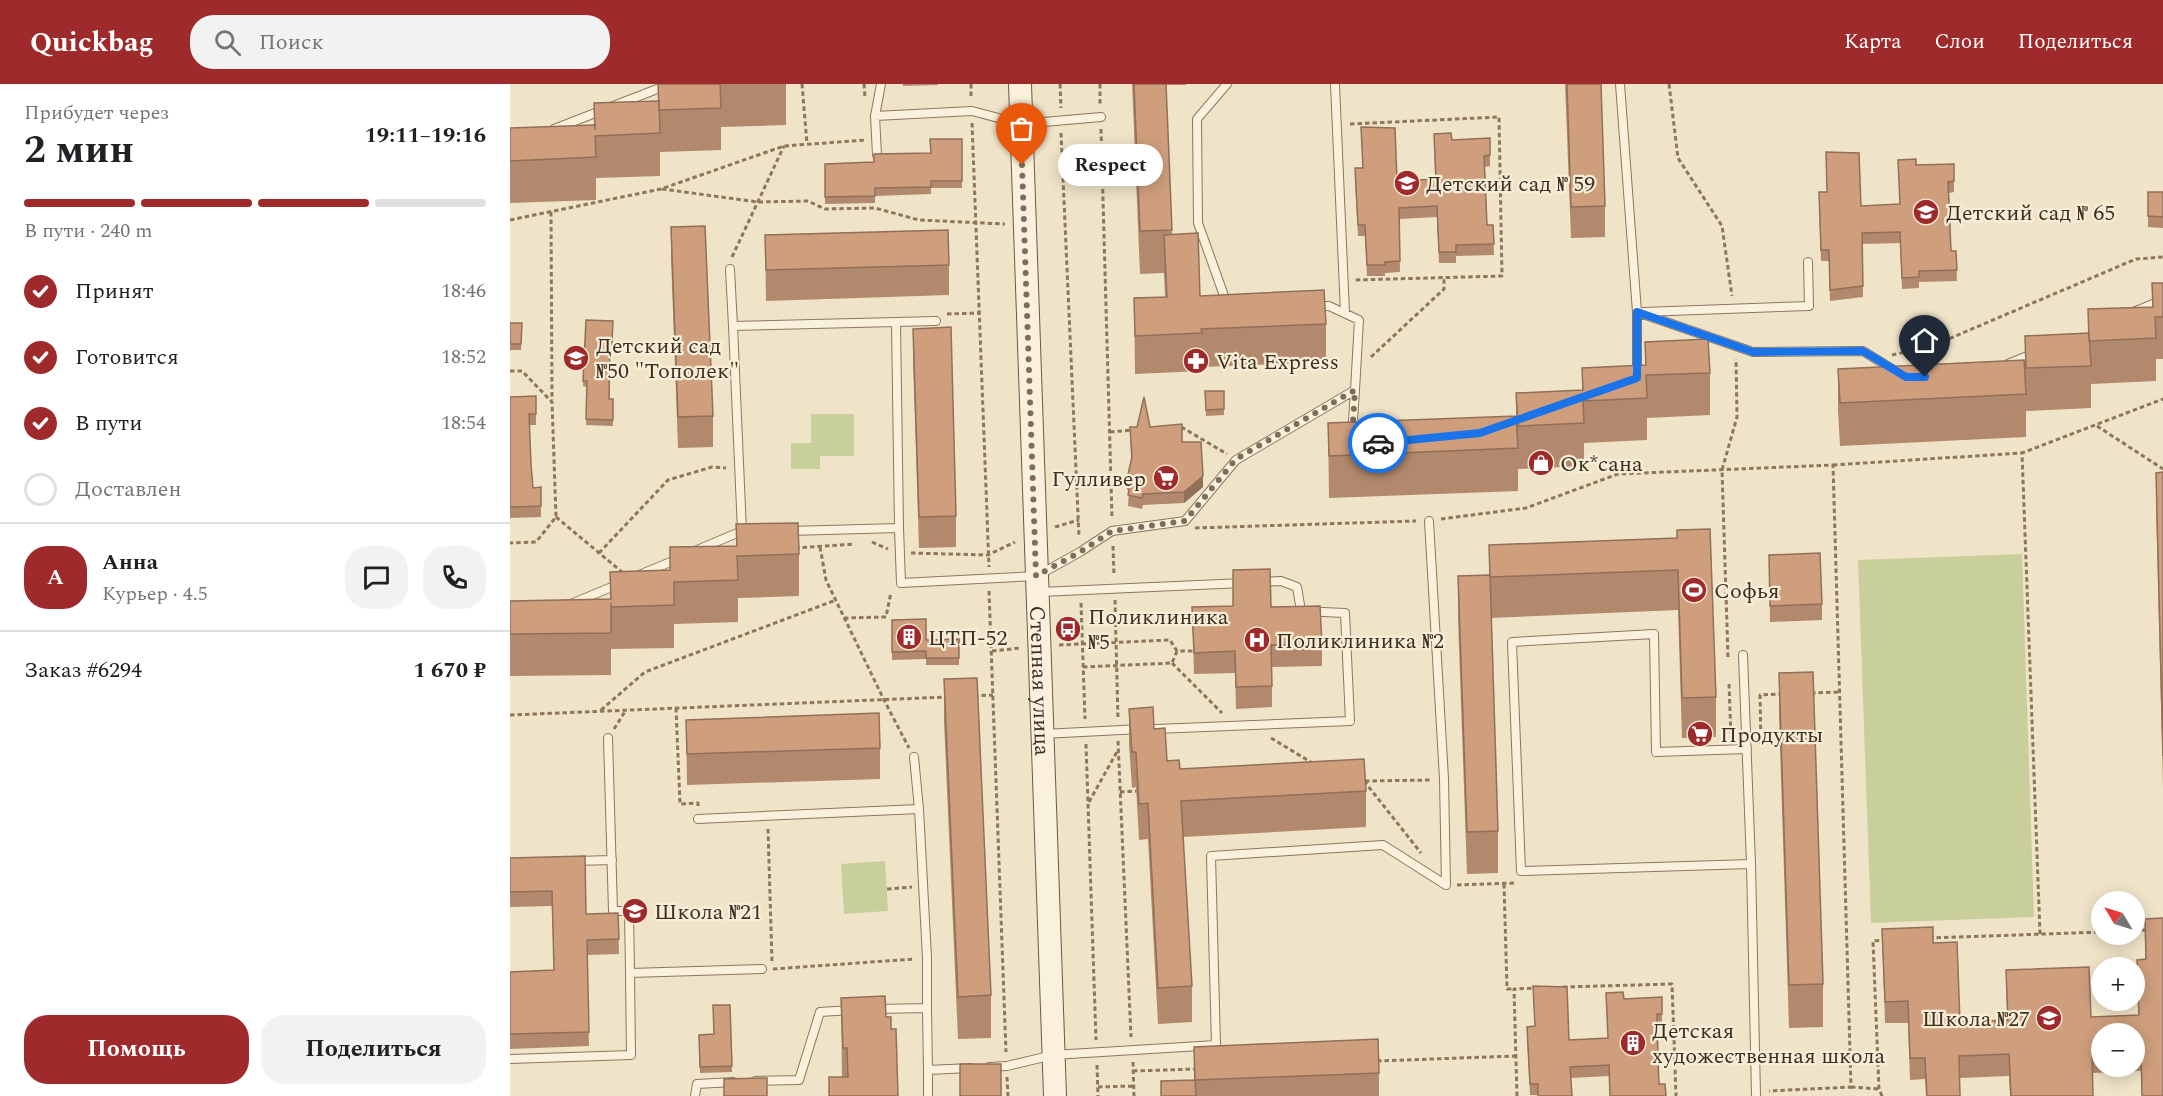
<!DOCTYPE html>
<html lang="ru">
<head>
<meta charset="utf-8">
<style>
	body { margin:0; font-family:Spectral,serif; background:#f2f2f2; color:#202124; height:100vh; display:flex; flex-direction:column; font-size:22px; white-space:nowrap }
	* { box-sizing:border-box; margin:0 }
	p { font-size:20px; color:#757577 }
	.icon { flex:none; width:33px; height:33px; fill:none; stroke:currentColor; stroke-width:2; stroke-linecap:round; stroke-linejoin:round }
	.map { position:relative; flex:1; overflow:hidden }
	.panel { display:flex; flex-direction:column; background:#fff; width:510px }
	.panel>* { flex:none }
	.needle { width:39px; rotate:308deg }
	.buttons { position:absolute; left:1581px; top:807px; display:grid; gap:12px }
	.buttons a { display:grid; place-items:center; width:54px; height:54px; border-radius:50%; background:#fff; box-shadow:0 3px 15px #0003; font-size:30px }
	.pin { position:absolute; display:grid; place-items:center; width:51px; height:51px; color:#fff; margin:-62px -26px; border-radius:50% 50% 50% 0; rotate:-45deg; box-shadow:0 0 6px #0007 }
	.pin .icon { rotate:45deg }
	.courier { position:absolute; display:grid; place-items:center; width:60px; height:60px; margin:-30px; border:4px solid #1a73e8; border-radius:50%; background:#fff; color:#222; box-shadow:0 2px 8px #0007 }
	.bubble { position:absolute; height:42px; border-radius:21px; background:#fff; box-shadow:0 3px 15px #0003; font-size:20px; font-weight:700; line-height:42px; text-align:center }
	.overview em { font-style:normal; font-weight:700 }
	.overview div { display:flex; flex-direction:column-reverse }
	.overview { display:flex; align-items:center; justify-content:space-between; height:102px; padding:0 24px }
	h1 { font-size:39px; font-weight:700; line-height:45px }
	.bar { display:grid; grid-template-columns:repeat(4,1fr); gap:9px 6px; align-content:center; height:72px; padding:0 24px }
	.bar i { height:8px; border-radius:4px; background:#e0e0e0 }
	.bar .selected { background:#9e2a2b }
	.bar p { grid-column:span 4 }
	.line { display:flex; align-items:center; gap:15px; padding:0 24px; border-top:2px solid #e0e0e0 }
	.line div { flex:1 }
	.round { display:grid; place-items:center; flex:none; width:63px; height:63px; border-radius:24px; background:#f2f2f2 }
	ol { padding:0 24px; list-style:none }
	li { display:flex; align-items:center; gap:18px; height:66px }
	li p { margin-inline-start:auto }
	li .icon { padding:6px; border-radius:50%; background:#9e2a2b; color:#fff; stroke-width:4 }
	li:last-child { color:#757577 }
	li i { width:33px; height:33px; border:3px solid #e0e0e0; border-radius:50% }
	.cta { display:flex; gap:12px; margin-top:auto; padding:12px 24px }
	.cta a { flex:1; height:69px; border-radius:24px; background:#9e2a2b; color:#fff; font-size:24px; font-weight:700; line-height:69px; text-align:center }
	.cta a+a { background:#f2f2f2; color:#202124 }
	header { display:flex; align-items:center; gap:36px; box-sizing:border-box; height:84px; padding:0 30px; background:#9e2a2b; color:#fff }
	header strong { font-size:28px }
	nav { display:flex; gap:33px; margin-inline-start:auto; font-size:21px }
	.search { width:420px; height:54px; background:#f2f2f2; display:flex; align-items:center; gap:15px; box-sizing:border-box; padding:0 21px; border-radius:24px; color:#757577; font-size:22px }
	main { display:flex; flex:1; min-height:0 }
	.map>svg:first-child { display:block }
	.green { fill:#c9cf9b }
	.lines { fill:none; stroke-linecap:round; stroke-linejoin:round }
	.lane-casing { stroke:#8d765c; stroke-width:10 }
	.secondary-casing { stroke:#6f573f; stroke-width:24 }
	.path { stroke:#8d765c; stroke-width:3; stroke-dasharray:4.5 3; stroke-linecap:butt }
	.lane { stroke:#faf1dc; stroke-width:8 }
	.secondary { stroke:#faf1dc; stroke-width:22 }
	.wall { fill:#b2896c; fill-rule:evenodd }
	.shaded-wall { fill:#916f58 }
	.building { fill:#cf9f7d; stroke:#916f58; stroke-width:1.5 }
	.done { stroke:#7c6e5b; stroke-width:6; stroke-dasharray:0 10.8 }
	.route { stroke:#1a73e8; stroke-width:8 }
	.labels { text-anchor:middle; stroke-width:4.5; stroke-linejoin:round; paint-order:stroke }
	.poi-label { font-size:22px; fill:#3d2e20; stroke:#f7eed8; text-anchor:start }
	.street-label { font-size:22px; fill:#3d2e20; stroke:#f7eed8 }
</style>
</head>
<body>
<header>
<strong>Quickbag</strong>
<div class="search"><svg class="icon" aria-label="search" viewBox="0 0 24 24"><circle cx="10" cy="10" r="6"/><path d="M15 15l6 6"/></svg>Поиск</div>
<nav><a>Карта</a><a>Слои</a><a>Поделиться</a></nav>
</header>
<main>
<section class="panel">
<div class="overview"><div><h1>2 мин</h1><p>Прибудет через</p></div><em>19:11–19:16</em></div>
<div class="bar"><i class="selected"></i><i class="selected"></i><i class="selected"></i><i></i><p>В пути · 240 m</p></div>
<ol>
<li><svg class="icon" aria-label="check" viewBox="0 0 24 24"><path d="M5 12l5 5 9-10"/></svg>Принят<p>18:46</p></li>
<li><svg class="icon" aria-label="check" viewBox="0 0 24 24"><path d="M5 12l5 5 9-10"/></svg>Готовится<p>18:52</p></li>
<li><svg class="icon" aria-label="check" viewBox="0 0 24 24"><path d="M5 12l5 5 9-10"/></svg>В пути<p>18:54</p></li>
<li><i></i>Доставлен</li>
</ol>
<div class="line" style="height:108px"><b class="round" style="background:#9e2a2b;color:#fff">А</b><div><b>Анна</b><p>Курьер · 4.5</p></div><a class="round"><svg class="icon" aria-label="chat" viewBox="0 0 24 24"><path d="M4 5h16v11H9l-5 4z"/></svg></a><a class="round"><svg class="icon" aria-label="phone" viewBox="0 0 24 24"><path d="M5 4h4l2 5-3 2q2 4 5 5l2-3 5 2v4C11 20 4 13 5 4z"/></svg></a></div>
<div class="line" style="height:78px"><div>Заказ #6294</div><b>1 670 ₽</b></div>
<div class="cta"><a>Помощь</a><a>Поделиться</a></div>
</section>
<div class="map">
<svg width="1653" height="1012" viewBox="0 0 1653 1012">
	<rect width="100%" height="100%" fill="#f0e4c8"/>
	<!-- green -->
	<path class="green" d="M301,330H344V372H310V385H281V359H301Z
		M1512,470L1524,833L1361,839L1348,476Z
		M375,777L378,827L334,830L331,780Z"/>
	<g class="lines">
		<!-- lane casing -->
		<g class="lane-casing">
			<path id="lane" d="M371,0L365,32L462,27L511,40L591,33
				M717,0L687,35L688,139L717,220
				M825,0L835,229
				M1110,0L1127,228V293
				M365,32L367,71
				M44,45L160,0
				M220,185L223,242
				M1626,227L1653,216
				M1127,228L1243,268L1353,267L1387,288
				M1133,228L1299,222L1298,178
				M386,238L426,237
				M1498,280L1525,269
				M845,306L843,337L852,347
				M919,437L934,695L936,801
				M232,447L223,242L386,238L389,444
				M279,447L389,444L391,499L527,492L570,468L602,447L675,437L726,376L845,306L849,236L819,222H805
				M187,466L232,447H236
				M129,491L170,474
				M530,508L733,499
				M63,519L109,500
				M1233,571L1241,780L1246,1012
				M646,645L840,637L835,529L791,527L787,503L771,497L749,498
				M533,650L631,645
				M98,654L103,827H119L120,889
				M1237,665L1146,668L1144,550L1002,558L1011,787L1241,780
				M404,673L409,725
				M188,735L409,725L417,874V924
				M66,777L102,776
				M366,925L417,924L418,986L461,984
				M0,975L121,971L120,889L252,885
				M479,983L497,982L543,971L706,961L701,772L873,761L936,801
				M418,986V1012
				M245,997L289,996L310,928L341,926
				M185,1012L187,1000L223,998"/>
		</g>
		<!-- secondary casing -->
		<g class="secondary-casing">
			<g id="secondary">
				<path id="s1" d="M510,0L545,1012"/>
			</g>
		</g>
		<!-- path -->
		<path class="path" d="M292,0L297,60
			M354,0L355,13
			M461,0V15
			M550,0L551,24
			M590,0V21
			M1159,0L1168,74L1212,142L1222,212
			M462,39L479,483
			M840,40L989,33L992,192L844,196
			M591,45L602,435
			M551,49L569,453
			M152,105L248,118L298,117L315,125L365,124L409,136L495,140
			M41,128L42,316
			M0,136L151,105L274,62L356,56
			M222,173L274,62
			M437,230L469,229
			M1382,271L1422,262L1626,175L1653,173
			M861,273L934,205V193
			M0,287H12L42,318L46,433L26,458L0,459
			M1587,342L1653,385
			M671,344H673L717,370
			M600,348L622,346
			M1323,381L1512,369
			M46,433L112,488
			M931,435L1016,424L1108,390L1323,381L1341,1003L1259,1007
			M545,443L569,436
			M685,444L906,437
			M362,458L378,465
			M603,462L604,492
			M310,463L316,496L374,616L399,664
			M285,464L344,460
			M89,469L158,396L202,383L216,384
			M401,469L478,471L505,458
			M479,507L496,968
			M605,516L608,636
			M571,519L575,635
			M334,534L376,533L381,508
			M549,561L660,556L667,567H683
			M482,567L510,564
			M1218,573L1212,386L1227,333L1226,275
			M662,579L712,629
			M573,583L662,579L667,567
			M1219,600L1221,653
			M1301,609L1329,608
			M464,612L483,611
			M166,624L170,720L188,719V724
			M91,626L135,588L326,516
			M0,631L437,613
			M104,645L116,626
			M761,654L804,680
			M608,657L621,953
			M576,660L586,956
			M1251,660L1250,611L1270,610
			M854,697L911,769
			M855,697L922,696
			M610,708L629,707
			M579,718L608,666
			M258,745L262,877
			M994,800L997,905H1004
			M947,801L1006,799
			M377,805L402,803
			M1624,846H1638
			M1530,850L1512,369L1653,315
			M1419,854L1592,848
			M263,885L404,875
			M1053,903L1162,900L1166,1012
			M1164,976L1234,974
			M867,977L1006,972
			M623,978L624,1012
			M587,981L588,1012
			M623,987L687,985
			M497,993L498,1012
			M588,1003L623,1002
			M1341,1003L1369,1005
			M1007,1012L1004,905L1026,904
			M1372,1012L1369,1005L1363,857L1374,856"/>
		<!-- lane -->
		<use href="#lane" class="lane"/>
		<!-- secondary -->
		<use href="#secondary" class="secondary"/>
	</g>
	<!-- wall -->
	<path class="wall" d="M148,0L210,17V0H276V41L211,43V26V66L150,68V92L86,94V116L0,119V77L84,41V19L148,17Z
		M393,0H428V1L393,2Z
		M622,0H676V1H656L662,150L690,212L816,240V278L692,283V287L625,290L624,214L655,213L654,189L630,190Z
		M1055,0H1091L1095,122V153L1061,154Z
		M851,43L887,97L925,95L924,50L942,56L980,54V82L975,83L977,141H983L984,171L946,172V179H929L927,133L889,135L890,188L875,189V192H857L855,152H848L845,95L853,84Z
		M452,55V104H421V110L365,112V119L315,120V80L364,78L421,69Z
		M1444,80V108L1439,109L1441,167H1446L1447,197L1409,198V204L1392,205L1390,159L1352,160L1353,213L1320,217L1319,177H1311L1309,120L1351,122L1389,120L1406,81Z
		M1638,108H1653V144L1638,143Z
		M161,143L203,332V363L168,364L161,174Z
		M255,151L439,181V211L256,217Z
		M1642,199H1653V275H1646V297L1581,300V324L1516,327V318V353L1330,362L1328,327V285L1515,291V252L1578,249V225L1642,223Z
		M76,236L103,237L102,264H100L99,315H103V342L76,341L77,303L73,302Z
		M0,239H12L11,266H0Z
		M403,245L446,432V463L409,464L403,276Z
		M1135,258L1200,289V331L1137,334V356L1074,359V382L1008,385V374V407L819,414L818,339L1006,336V309L1072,306V284L1135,281Z
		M695,307H714V331L696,332Z
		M26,312V341H19L21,380L23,404L31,403V433L0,434V313Z
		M620,343H640L672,358L693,403L674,419L633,421L632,425L618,422L619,406H617V395L621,376Z
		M1653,388V703L1646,420V389Z
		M226,440L289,470V512L228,514V538L164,540V564L101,565V591L0,592V517L100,515V488L160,486V463L226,462Z
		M1167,454L1206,613V653L1172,654L1168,526L981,534L988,747V789L957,790L948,535V492L979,491V461Z
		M1259,471L1312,520V536L1260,538Z
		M723,486L761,523L812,560V582L762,583V623L726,625L725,589L684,590L682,523L723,522Z
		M382,536L416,556L449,555V581H416V575L382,576Z
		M1269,589L1313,900V943L1279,944L1269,632Z
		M434,595L481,911V954L448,955L434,638Z
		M619,625L644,645L657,677L670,685L856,707V743L673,753L682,902V938L648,940L638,755L629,756L626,703L622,704L619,660Z
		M176,636L370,664V695L177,701Z
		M0,774L76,830L108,829L109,870L77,871L79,962L0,965V888L44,886L42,822L0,823Z
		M1635,835L1653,1012H1632L1631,987L1582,989L1583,1012H1500L1499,992L1449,994L1450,1012H1416L1415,995L1400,996L1398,939H1375L1372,845L1423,859L1450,938L1497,936L1496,886L1581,933L1628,931L1627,876L1635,875ZM1592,950H1624V982H1592Z
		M1023,902L1059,956L1098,954L1096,909L1114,915L1152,913V941H1147L1149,1000L1156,1012L1099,992L1061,994L1062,1012L1020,1011L1017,954L1025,943Z
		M331,914L376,933L381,945L388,1012H319V993H332Z
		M220,921L222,988L190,989L189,951L204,950Z
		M684,963L869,989V1012H651V997L684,996Z"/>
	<!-- shaded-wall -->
	<path class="shaded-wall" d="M693,392V403L674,419V408Z"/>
	<!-- building -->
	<path class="building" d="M148,0H210L211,24L149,26Z
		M624,0H656L662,146L630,147Z
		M1057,0H1091L1095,122L1061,123Z
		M149,17L150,49L85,52L86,73L0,77V44L85,41V46L84,19Z
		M851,43L885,44L887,97L926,95L924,50L941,49L942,56L980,54V71L974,72L977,141H983L984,160L946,161V168H929L927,122L889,124L890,177L875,178V181H857L855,141H848L845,84H853Z
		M420,55H452V97H421V103L365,104V112L315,113V80L364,78V70L421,69Z
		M1316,68L1349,69L1351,122L1390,120L1388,76L1406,75V81L1444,80V97L1438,98L1441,167H1446L1447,186L1409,187V193L1392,194L1390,148L1352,149L1353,202L1320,206L1319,166H1311L1309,108H1317Z
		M1638,108H1653V133L1638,132Z
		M195,142L203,332L168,333L161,143Z
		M438,146L439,181L256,186L255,151Z
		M688,149L690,212L814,206L816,240L691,245L692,249L625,252L624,214L657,213L654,151Z
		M1642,199H1653V233H1645L1646,254L1579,257L1578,225L1643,223Z
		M76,236L103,237L102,258H100L99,315H103V336L76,335L77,297H73Z
		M0,239H12L11,260H0Z
		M441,243L446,432L409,433L403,245Z
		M1579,249L1581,282L1516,284L1515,252Z
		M1198,255L1200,289L1136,291L1137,314L1073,317L1074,339L1008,342L1006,309L1073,306L1072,284L1136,281L1135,258Z
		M1514,276L1516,310L1330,319L1328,285Z
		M695,307H714V325L696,326Z
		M26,312V330H19L21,380L23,404L31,403V422L0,423V313Z
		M634,313L640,343L672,340V358H691L693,392L674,408L633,410L632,414L618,411L621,396L617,395L622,373L620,343H627Z
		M1006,332L1008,364L819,372L818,339Z
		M1653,388V672L1646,389Z
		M288,439L289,470L227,472L228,496L164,498V521L101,523V519V549L0,550V517L101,515L100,488L160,486V463L227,462L226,440Z
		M1200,445L1206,613L1172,614L1168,486L980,493L979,461L1167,454V446Z
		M1310,469L1312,520L1260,522L1259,471Z
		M760,485L761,523L810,522L812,560L761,561L762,602L726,603L725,567L684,569L682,523L723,522V486Z
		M980,491L988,747L957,748L948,492Z
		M416,535V556L449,555V574H416V567L382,568V536Z
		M1303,588L1313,900L1279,901L1269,589Z
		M467,594L481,911L448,913L434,595Z
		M643,623L644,645L655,644L657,677L669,676L670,685L854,675L856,707L671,717L682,902L648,904L638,719L629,720L626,668H622L619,625Z
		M369,629L370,664L177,670L176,636Z
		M75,772L76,830L108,829L109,855L77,856L79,948L0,950V888L44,886L42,807L0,808V774Z
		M1653,834V1012H1632L1631,966H1624V950H1592V967L1582,968L1583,1012H1501L1499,970L1449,972L1450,1012H1417L1415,974H1400L1398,917L1375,918L1372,845L1423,843V859L1447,858L1450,938L1498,936L1496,886L1579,883L1581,933L1629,931L1627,876L1636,875L1635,835Z
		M1023,902L1057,903L1059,956L1098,954L1096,909L1113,908L1114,915L1152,913V930H1147L1148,977L1149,1000H1155L1156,1012H1100L1099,981L1060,983L1062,1012H1028V1000H1020L1017,943L1025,942Z
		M375,912L376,933H381V945H386L388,1012H319V993H338L337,964H333L331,914Z
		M203,921H220L222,982L190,983L189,951L204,950Z
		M868,955L869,989L685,996L684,963Z
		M450,980H491V1012H450Z
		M257,994V1012H214V995Z
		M685,996L686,1012H651V997Z"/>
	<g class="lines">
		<!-- done -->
		<path class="done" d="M512,81L526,492L570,468L602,447L675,437L726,375L845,306L843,337L863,359H868"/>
		<!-- route -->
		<path class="route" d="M868,359L970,349L1127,294V228L1243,268L1353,267L1396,293H1415"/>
	</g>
	<!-- icons -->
	<defs>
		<g id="school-disc" transform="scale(1.35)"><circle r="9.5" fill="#9e2a2b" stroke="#f7eed8"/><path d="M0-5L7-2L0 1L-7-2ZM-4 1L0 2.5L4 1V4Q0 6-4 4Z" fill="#fff"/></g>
		<g id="pharmacy-disc" transform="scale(1.35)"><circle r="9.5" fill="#9e2a2b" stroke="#f7eed8"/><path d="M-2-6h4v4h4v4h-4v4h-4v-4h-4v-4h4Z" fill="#fff"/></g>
		<g id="shop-disc" transform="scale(1.35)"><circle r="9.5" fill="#9e2a2b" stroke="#f7eed8"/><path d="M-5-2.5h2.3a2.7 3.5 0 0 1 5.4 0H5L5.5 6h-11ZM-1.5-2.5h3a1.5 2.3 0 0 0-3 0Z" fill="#fff"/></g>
		<g id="supermarket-disc" transform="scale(1.35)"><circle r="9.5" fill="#9e2a2b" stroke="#f7eed8"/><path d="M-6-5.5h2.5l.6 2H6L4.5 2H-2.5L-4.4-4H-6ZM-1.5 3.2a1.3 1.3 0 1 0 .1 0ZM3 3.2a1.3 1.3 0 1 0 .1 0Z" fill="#fff"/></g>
		<g id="stadium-disc" transform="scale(1.35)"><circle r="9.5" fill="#9e2a2b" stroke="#f7eed8"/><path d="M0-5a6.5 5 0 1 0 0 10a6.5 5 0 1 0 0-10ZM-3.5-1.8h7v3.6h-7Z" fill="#fff"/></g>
		<g id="bus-disc" transform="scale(1.35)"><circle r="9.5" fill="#9e2a2b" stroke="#f7eed8"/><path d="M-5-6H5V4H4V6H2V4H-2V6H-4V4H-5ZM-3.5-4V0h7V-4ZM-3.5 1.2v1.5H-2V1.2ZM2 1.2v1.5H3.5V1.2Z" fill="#fff"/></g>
		<g id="building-disc" transform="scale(1.35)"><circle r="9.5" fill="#9e2a2b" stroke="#f7eed8"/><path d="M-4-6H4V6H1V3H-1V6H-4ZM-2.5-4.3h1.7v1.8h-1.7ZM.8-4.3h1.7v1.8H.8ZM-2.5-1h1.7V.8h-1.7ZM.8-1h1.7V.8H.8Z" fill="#fff"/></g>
		<g id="hospital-disc" transform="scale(1.35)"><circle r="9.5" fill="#9e2a2b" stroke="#f7eed8"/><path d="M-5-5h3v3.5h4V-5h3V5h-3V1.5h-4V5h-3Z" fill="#fff"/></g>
	</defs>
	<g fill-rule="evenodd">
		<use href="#school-disc" x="897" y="99"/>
		<use href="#school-disc" x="1416" y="128"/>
		<use href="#school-disc" x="66" y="274"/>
		<use href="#pharmacy-disc" x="686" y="277"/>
		<use href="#shop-disc" x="1031" y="379"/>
		<use href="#supermarket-disc" x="656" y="394"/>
		<use href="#stadium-disc" x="1184" y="506"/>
		<use href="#bus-disc" x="558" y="545"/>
		<use href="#building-disc" x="399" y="553"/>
		<use href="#hospital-disc" x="747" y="556"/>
		<use href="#supermarket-disc" x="1190" y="650"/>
		<use href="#school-disc" x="125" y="827"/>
		<use href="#school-disc" x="1539" y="934"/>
		<use href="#building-disc" x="1123" y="959"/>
	</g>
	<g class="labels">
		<!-- poi labels -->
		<g class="poi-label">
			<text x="916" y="107">Детский сад № 59</text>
			<text x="1436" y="136">Детский сад № 65</text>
			<text x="86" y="269">Детский сад<tspan x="86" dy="25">№50 "Тополек"</tspan></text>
			<text x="706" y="285">Vita Express</text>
			<text x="1050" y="387">Ок*сана</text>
			<text x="636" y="402" text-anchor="end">Гулливер</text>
			<text x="1204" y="514">Софья</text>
			<text x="578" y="540">Поликлиника<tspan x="578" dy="25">№5</tspan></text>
			<text x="418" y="561">ЦТП-52</text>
			<text x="766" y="564">Поликлиника №2</text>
			<text x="1210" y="658">Продукты</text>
			<text x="144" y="835">Школа №21</text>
			<text x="1520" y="942" text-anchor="end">Школа №27</text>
			<text x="1142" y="954">Детская<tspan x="1142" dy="25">художественная школа</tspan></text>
		</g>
		<!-- street labels -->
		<g class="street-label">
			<text dy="8" stroke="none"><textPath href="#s1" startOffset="597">Степная улица</textPath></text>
		</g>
	</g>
</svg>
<div class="buttons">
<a><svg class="needle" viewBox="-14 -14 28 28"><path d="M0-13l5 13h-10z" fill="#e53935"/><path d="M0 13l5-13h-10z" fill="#757577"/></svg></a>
<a>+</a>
<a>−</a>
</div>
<div class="pin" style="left:512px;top:81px;background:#ea580c"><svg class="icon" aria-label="bag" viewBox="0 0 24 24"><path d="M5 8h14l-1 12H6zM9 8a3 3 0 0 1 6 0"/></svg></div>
<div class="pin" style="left:1415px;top:293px;background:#1f2937"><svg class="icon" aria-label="home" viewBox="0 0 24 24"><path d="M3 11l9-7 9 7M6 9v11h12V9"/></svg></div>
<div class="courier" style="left:868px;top:359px"><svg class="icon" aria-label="car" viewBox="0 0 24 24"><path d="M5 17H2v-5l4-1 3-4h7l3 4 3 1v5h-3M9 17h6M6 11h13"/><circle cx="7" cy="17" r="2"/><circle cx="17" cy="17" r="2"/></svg></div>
<div class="bubble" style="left:548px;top:60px;width:105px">Respect</div>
</div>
</main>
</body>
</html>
